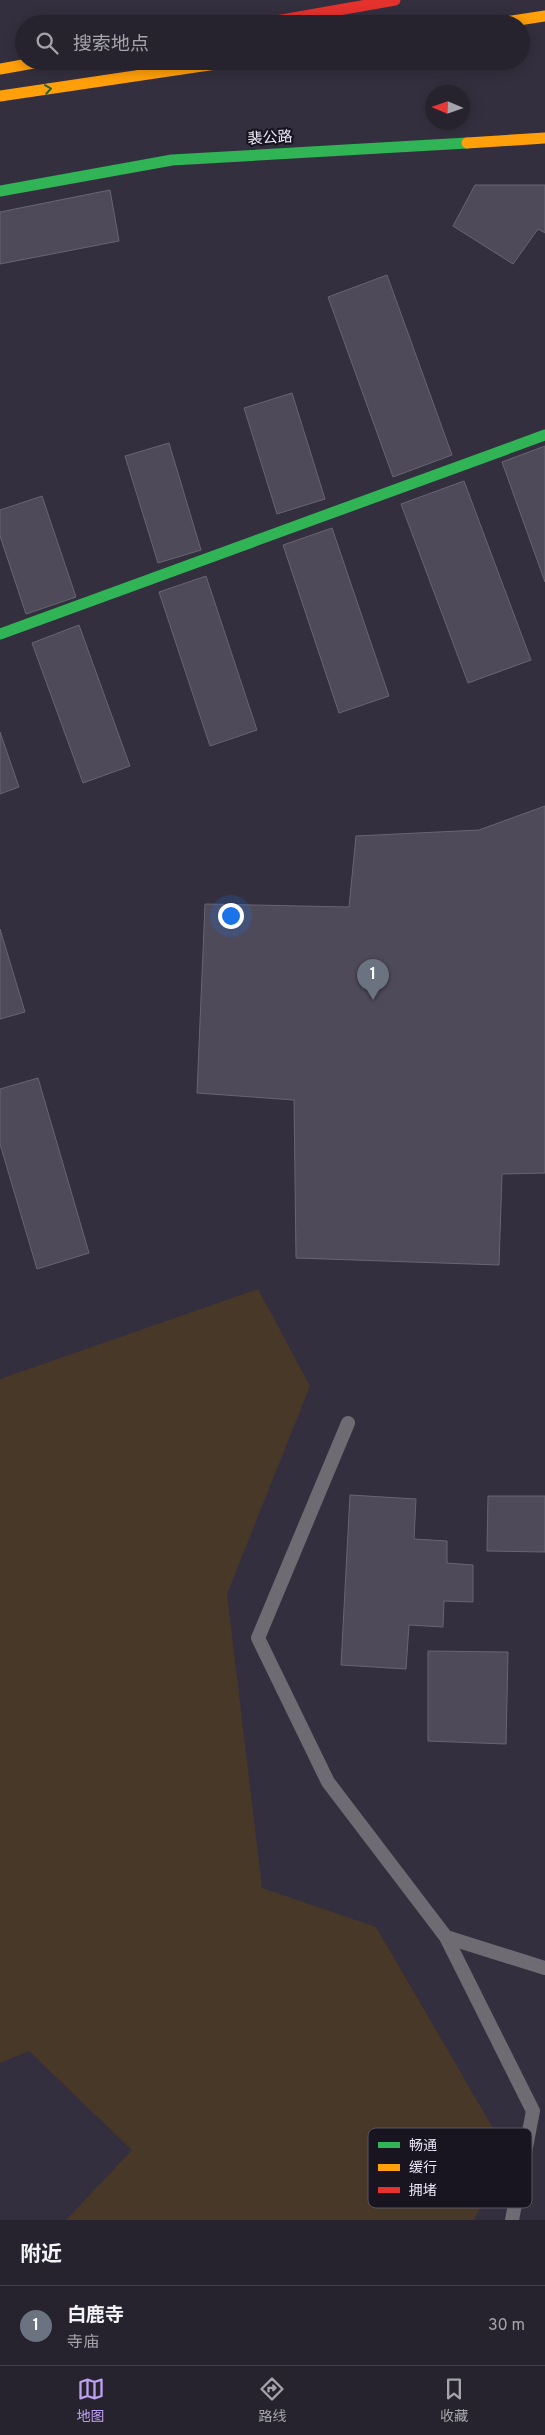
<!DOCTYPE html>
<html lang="zh">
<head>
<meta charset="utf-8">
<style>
	:root { --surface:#27232e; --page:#332f3a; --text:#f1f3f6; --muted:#a4a4aa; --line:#43404a; --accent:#bca0f2 }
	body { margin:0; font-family:Overpass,"Noto Sans SC",sans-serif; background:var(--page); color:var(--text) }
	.compass { position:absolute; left:425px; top:85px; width:45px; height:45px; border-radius:50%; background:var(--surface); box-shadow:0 2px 12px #0003; rotate:272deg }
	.you { position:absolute; left:230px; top:915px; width:18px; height:18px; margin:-12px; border:4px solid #fff; border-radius:50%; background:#1a73e8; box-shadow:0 0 0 8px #1a73e833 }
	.badge { display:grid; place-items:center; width:32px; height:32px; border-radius:50%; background:var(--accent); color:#fff; font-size:16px; font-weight:700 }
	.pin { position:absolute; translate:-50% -41px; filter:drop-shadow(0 1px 2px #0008) }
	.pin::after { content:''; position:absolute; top:26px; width:18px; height:15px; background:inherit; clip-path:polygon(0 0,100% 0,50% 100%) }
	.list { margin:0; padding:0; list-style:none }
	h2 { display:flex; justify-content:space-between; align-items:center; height:65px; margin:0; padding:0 20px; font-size:21px }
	h2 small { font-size:16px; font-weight:400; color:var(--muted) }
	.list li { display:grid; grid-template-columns:32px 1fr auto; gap:15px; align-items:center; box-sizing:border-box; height:80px; padding:0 20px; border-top:1px solid var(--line) }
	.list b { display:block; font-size:19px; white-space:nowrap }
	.list p { margin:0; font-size:16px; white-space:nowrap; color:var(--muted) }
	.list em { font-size:16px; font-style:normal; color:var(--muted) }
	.icon { flex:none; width:28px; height:28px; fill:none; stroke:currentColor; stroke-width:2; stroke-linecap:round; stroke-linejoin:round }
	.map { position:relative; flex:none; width:545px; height:2220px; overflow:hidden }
	.search { position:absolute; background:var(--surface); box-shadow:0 2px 12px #0003; left:15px; right:15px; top:15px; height:55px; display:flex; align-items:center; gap:12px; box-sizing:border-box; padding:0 18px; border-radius:28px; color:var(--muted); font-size:19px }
	.sheet { height:145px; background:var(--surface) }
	nav { display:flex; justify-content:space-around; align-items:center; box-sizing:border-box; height:70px; border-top:1px solid var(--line); background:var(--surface); font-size:14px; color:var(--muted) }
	nav a { display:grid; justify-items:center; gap:2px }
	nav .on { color:var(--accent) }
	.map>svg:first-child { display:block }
	.green { fill:#483827 }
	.building { fill:#4e4a5a; stroke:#686472 }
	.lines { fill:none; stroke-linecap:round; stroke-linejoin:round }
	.lane { stroke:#6e6c72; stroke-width:14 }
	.fast { stroke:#30b455; stroke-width:11 }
	.slow { stroke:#ff9f0a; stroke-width:11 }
	.jam { stroke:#e5322d; stroke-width:11 }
	.oneway { stroke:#24643b }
	.labels { text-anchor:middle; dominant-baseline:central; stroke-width:4.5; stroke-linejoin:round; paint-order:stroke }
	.street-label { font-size:15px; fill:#ece8f9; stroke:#181521 }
	.key { fill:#181521; stroke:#585462; stroke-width:1 }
	.key-label { font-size:14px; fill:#ece8f9 }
</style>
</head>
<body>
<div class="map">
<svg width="545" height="2220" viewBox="0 0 545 2220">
	<rect width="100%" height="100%" fill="#342f3e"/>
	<!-- green -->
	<path class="green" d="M258 1289 310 1386 227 1594 262 1888 376 1927 508 2154 474 2220H66L132 2150 29 2051 0 2063V1379Z"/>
	<!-- building -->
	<path class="building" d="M475 185H545V233L538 229 513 264 453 226Z
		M110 190 119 241 0 264V212Z
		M387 275 452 455 393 477 328 297Z
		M292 393 325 499 277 514 244 408Z
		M169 443 201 550 158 563 125 456Z
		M545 446V582L502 462Z
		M464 481 531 660 468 683 401 504Z
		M42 496 76 597 26 614 0 536V510Z
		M332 528 389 696 339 713 283 545Z
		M206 576 257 730 210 746 159 592Z
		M79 625 130 766 83 783 32 643Z
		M0 732 19 787 0 794Z
		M545 806V1173L502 1174 499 1265 296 1258 294 1100 197 1093 205 904 349 907 356 836 479 830Z
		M0 929 25 1012 0 1019Z
		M38 1078 89 1253 37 1269 0 1144V1089Z
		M350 1495 416 1499 414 1539 447 1541V1563L473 1565V1602L444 1601 443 1627 409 1625 406 1669 341 1665Z
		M488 1496H545V1552L487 1551Z
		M428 1651 508 1652 506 1744 428 1741Z"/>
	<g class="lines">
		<!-- lane -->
		<path class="lane" d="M348 1423 258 1638 328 1782 446 1937 545 1968
			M446 1937 533 2111 512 2220"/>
		<!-- fast -->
		<path class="fast" d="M0 191 172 160 467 143
			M0 634 545 435"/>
		<!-- slow -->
		<path class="slow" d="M492 24 545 16
			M0 69 45 61
			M0 96 236 61
			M467 143 545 138"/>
		<!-- jam -->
		<path class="jam" d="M259 24 395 0"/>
	</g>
	<!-- one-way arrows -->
	<defs><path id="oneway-chevron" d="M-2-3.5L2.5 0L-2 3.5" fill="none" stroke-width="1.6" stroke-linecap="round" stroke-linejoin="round" transform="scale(1.25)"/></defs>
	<use class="oneway" href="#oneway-chevron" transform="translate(48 89) rotate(-8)"/>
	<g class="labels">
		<!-- street labels -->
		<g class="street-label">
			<text transform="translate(270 139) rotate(-3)">裴公路</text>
		</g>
	</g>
	<!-- legend -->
	<rect x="368" y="2128" width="164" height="80" rx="8" class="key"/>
	<rect x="378" y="2142" width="22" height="6" fill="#30b455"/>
	<rect x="378" y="2164" width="22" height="7" fill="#ff9f0a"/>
	<rect x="378" y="2187" width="22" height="6" fill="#e5322d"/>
	<g class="key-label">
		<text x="409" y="2150">畅通</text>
		<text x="409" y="2172">缓行</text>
		<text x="409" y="2195">拥堵</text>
	</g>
</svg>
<svg class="compass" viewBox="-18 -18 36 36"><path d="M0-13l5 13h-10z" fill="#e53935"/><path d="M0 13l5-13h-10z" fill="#a4a4aa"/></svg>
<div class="you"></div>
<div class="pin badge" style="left:373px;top:1000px;background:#6b7280">1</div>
<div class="search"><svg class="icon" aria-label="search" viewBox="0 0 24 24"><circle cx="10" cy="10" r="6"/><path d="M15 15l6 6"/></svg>搜索地点</div>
</div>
<section class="sheet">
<h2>附近<small></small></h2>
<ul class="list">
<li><span class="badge" style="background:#6b7280">1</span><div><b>白鹿寺</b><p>寺庙</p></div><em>30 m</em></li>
</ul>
</section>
<nav>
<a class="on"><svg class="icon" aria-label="map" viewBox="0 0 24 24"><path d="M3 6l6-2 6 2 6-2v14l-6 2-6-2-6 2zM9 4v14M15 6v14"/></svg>地图</a>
<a><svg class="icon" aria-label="directions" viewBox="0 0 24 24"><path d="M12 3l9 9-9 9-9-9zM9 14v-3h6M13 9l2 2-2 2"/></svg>路线</a>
<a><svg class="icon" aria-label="saved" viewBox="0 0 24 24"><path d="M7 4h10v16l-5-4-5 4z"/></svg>收藏</a>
</nav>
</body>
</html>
